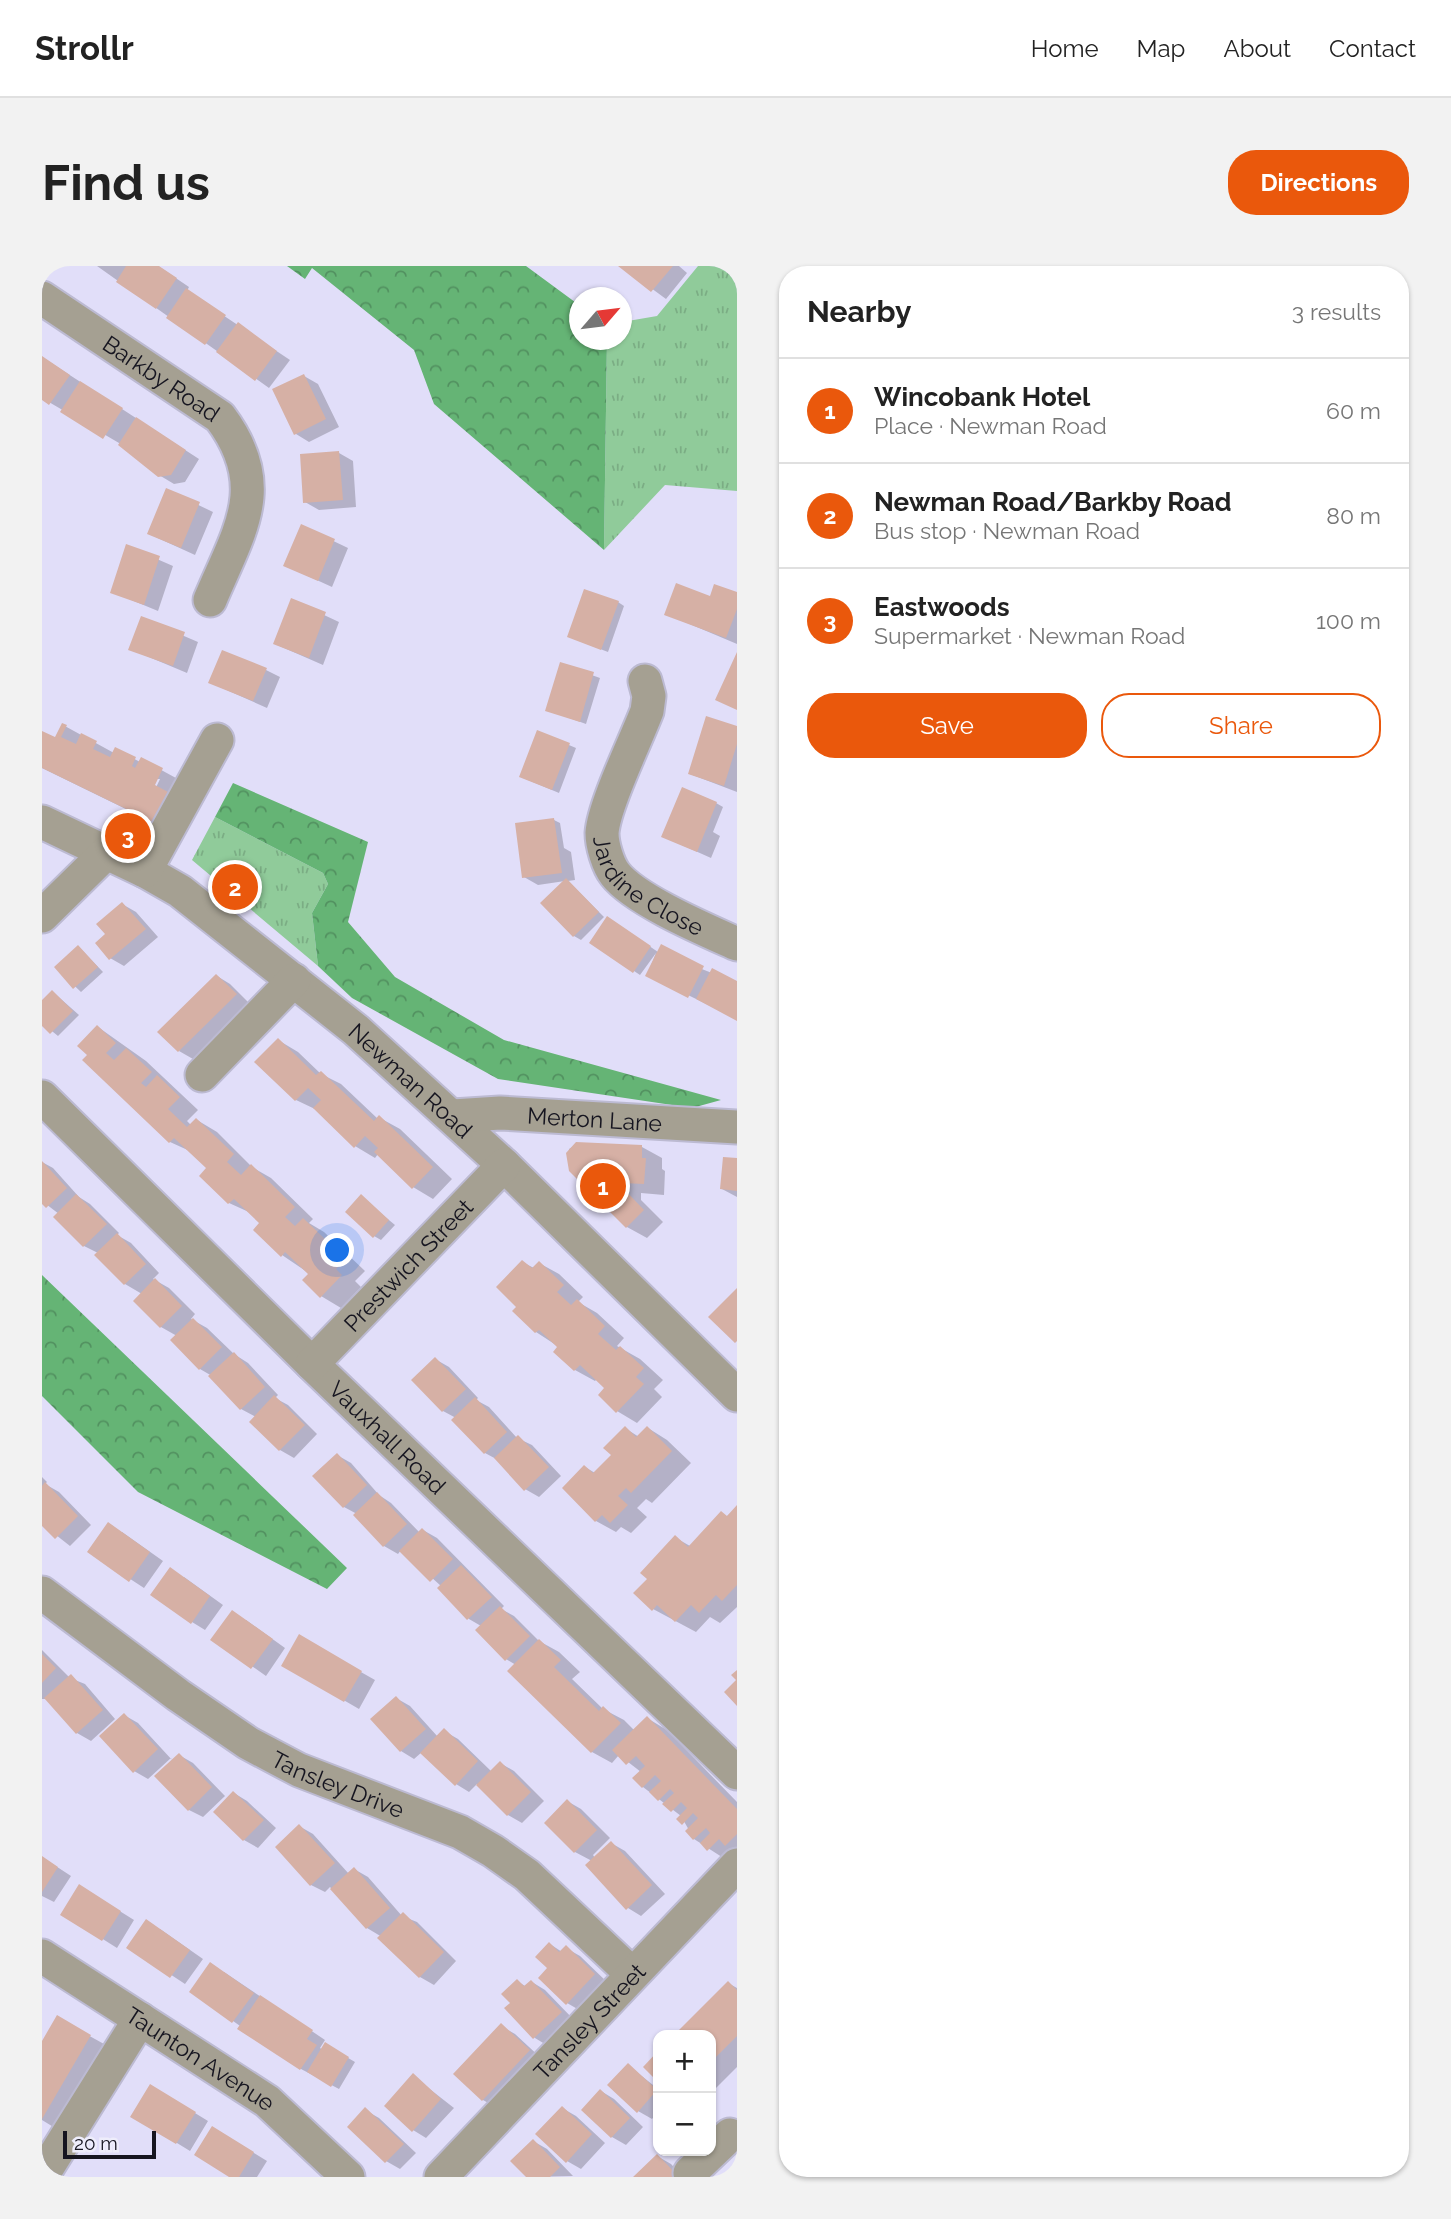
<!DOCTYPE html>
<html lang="en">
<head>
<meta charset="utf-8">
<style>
	:root { --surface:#fff; --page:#f2f2f2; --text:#222; --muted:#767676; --line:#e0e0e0; --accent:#ea580c }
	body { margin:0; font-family:Raleway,sans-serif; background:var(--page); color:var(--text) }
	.controls { position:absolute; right:21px; bottom:21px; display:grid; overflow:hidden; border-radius:14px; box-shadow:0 2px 5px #0004 }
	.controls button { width:63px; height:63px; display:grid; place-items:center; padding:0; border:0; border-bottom:2px solid var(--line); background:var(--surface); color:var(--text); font:35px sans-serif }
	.compass { position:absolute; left:527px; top:21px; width:63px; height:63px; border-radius:50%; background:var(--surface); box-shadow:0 2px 5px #0004; rotate:62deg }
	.scale { position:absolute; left:21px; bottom:18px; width:93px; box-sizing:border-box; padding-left:7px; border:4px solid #161520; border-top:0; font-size:19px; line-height:24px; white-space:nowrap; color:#161520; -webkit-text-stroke:5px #eeedfb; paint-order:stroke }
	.you { position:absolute; left:296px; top:985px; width:24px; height:24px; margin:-18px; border:5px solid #fff; border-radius:50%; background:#1a73e8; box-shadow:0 0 0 10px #1a73e833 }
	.badge { display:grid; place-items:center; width:46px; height:46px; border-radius:50%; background:var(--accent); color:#fff; font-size:23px; font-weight:700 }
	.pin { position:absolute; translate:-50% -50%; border:4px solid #fff; box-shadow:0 2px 7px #0006 }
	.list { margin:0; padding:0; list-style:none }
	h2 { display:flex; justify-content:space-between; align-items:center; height:91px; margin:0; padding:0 28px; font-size:30px }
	h2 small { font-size:23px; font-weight:400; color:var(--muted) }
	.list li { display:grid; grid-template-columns:46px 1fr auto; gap:21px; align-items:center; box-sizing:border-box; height:105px; padding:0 28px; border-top:2px solid var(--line) }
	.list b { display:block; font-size:26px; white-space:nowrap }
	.list p { margin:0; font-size:23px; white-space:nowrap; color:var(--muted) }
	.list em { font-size:23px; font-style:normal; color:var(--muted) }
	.actions { display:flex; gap:14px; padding:21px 28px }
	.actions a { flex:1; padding:16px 0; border:2px solid var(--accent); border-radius:28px; text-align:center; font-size:24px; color:var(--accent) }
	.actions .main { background:var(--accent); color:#fff }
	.map { position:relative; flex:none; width:695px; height:1911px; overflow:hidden; border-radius:28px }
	header { display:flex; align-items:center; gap:42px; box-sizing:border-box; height:98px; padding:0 35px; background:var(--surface); border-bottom:2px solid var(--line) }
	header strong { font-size:33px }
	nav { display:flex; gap:38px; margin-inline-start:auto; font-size:24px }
	.intro { display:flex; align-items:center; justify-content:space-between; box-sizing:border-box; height:168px; padding:0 42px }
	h1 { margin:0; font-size:49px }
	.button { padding:18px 32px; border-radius:28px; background:var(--accent); color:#fff; font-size:24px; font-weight:700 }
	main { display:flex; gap:42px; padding:0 42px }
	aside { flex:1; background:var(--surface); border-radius:28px; box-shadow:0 2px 5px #0004 }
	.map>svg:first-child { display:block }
	.grass { fill:url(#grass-tufts) }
	.forest { fill:url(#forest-crowns) }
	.shadow { fill:#0003; fill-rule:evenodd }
	.building { fill:#d6b0a5 }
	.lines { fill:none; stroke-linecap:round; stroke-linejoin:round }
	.minor-casing { stroke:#bcbad2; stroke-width:37 }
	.minor { stroke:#a5a092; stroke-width:33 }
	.labels { text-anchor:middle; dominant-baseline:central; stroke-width:5; stroke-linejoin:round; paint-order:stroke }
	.street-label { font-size:23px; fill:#161520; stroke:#eeedfb }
</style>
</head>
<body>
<header>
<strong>Strollr</strong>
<nav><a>Home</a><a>Map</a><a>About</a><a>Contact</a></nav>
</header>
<div class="intro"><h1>Find us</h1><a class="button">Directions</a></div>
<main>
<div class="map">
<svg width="695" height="1911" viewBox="0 0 695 1911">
	<defs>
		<pattern id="grass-tufts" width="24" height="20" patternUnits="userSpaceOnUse" patternTransform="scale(1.75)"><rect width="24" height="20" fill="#90cb9a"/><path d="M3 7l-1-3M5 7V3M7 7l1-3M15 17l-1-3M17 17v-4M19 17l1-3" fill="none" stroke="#7bad84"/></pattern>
		<pattern id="forest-crowns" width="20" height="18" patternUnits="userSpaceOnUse" patternTransform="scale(1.75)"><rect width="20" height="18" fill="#65b475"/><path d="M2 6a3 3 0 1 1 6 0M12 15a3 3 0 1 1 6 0" fill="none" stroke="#529160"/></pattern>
	</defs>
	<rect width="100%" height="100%" fill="#e1def9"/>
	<!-- grass -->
	<path class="grass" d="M656 0H695V225L623 219 562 284 565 74H580V56L615 50Z
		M173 551 281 607 286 618 270 647 276 700 150 594Z"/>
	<!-- forest -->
	<path class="forest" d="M245 0H484L537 39 538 74H565L562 284 392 138 372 84 270 2 263 13Z
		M191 517 326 576 306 656 353 711 462 774 679 834 650 842 456 813 310 732 276 700 270 647 286 618 281 607 173 551Z
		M0 1009 305 1302 285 1323 96 1226 0 1130Z"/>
	<!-- shadow -->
	<path class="shadow" d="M55 0H116L147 21 145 25 248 94 227 122Z
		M579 0H637L645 7 624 33Z
		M0 91 157 193 143 216 132 218 117 209 77 177 0 132Z
		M262 110 276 118 297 161 267 176 254 168Z
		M297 187 311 195 314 241 277 244 263 236Z
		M125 224 171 246 153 289 107 268Z
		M260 260 306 282 290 321 244 300Z
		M85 280 131 300 116 345 70 326Z
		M695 328V378L624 348Z
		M250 334 297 356 281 399 233 378Z
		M576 336 582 340 566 386 527 371Z
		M100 352 156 376 145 407 88 383Z
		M519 398 558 412 544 458 505 444Z
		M224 404 238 411 225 442 169 417Z
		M21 459 72 487 74 483 98 496 99 493 145 518 137 569 0 502V467L14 474ZM114 513H118L111 528Z
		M695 462V526L648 508Z
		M496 466 534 482 517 527 479 511Z
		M674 537 681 541 671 566 678 570 669 592 622 571Z
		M512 554 518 557 522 582 529 586 533 614 526 615 562 651 539 674 532 670 523 615 496 619 482 611Z
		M80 638 94 646 116 671 82 700 68 692 65 668Z
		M572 656 616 686 670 707 695 753 605 709 614 687 598 709 592 705Z
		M37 681 61 706 39 726 14 702Z
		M175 710 188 718 207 737 151 793 137 785Z
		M11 726 37 749 16 770 0 757V737Z
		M56 761 104 795 156 844 145 855 150 860 155 854 175 866 210 901 229 912 271 953 267 957 282 966 323 1005 313 1015 319 1021 299 1042 279 1030 268 1008 240 989 220 957 209 947 187 937 159 910 167 902 150 886 128 876 42 794 47 789Z
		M236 774 256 786 279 808 299 818 336 853 338 852 358 863 410 913 391 933 371 921 336 888 333 892 313 880 275 844 254 834Z
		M535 878 600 881 620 892V903L623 905 622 929 599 927V934L621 956 605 972 585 961 526 897 527 883Z
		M695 894V931L680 923Z
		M0 896 11 902 37 931 48 938 77 967 75 969 89 977 117 1007 111 1013 127 1022 153 1048 149 1053 165 1062 192 1088 206 1097 236 1129 233 1132 246 1139 275 1168 252 1192 238 1184 214 1151 199 1143 170 1110 158 1103 135 1070 119 1061 93 1035 100 1028 83 1018 56 987 42 980 13 951 17 948 0 935Z
		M319 931 353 959 339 974 332 970Z
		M480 996 492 1002 497 997 517 1008 541 1031 536 1036 555 1047 582 1072 575 1080 598 1093 621 1114 612 1123 620 1131 595 1157 575 1145 564 1122 555 1113 553 1115 533 1104 517 1081 494 1066 477 1041Z
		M393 1093 407 1101 436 1132 434 1134 447 1141 475 1172 490 1179 519 1210 497 1231 483 1223 456 1194 443 1187 412 1154 414 1152 401 1145 372 1114Z
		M583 1162 597 1171 606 1162 625 1174 649 1197 610 1237 604 1233 595 1242 605 1251 589 1267 579 1261 574 1266 554 1255 543 1201 553 1207 571 1189Z
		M295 1189 309 1197 337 1229 349 1237 378 1267 381 1264 395 1272 462 1340 459 1343 472 1350 497 1375 517 1386 538 1406 530 1413 561 1443 582 1454 592 1464 605 1452 625 1464 695 1536V1586L686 1595 652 1573 639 1550 601 1521 599 1506 577 1489 570 1497 550 1486 474 1399 464 1393 439 1360 427 1353 397 1322 399 1320 359 1284 356 1288 342 1280 315 1248 302 1241 273 1210Z
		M0 1211 5 1216 3 1218 17 1226 49 1259 28 1280 0 1258Z
		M695 1242V1341L678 1357 668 1351 654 1366 611 1343 607 1313 634 1272 648 1280Z
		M80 1266 121 1295 102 1322 47 1286Z
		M142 1311 181 1339 163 1364 150 1356Z
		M204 1354 243 1382 224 1410 171 1373Z
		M257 1371 333 1414 317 1443 241 1399Z
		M0 1384 28 1412 43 1418 73 1453 49 1475 35 1467 5 1433H0Z
		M354 1432 368 1440 396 1471 402 1465 416 1473 450 1506 458 1497 472 1505 502 1535 480 1557 466 1549 435 1518 427 1526 414 1518 380 1486 372 1493 359 1485Z
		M82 1449 96 1457 131 1495 137 1489 151 1497 183 1530 161 1551 147 1544 129 1492 106 1513 92 1505Z
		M192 1527 205 1535 234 1562 216 1582 202 1574Z
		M525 1535 539 1543 568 1572 551 1589 553 1592 569 1577 583 1585 623 1628 599 1650 586 1642 550 1595 533 1586 504 1557Z
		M257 1560 271 1568 307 1608 312 1603 326 1611 360 1650 375 1656 414 1695 392 1719 378 1711 340 1671 325 1662 288 1621 283 1626 269 1619Z
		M0 1591 29 1610 12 1636 0 1630Z
		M52 1629 92 1654 75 1682 21 1648Z
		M118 1663 161 1693 143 1718 87 1681Z
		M508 1678 520 1686 524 1682 538 1690 566 1717 539 1745 525 1737 508 1702Z
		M182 1706 283 1774 278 1782 281 1784 284 1779 313 1796 297 1823 259 1803 150 1726Z
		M475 1715 483 1720 490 1716 503 1724 533 1755 506 1780 493 1772 465 1743 471 1737Z
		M686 1717 695 1722V1801L669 1827V1769H634Z
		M15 1752 62 1778 13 1862 0 1854V1778Z
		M459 1760 473 1768 500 1793 455 1842 441 1834 414 1808Z
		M586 1799 616 1823V1846L610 1853 596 1845Z
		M371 1810 412 1842 384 1872 371 1864Z
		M109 1820 166 1855 148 1885 91 1850Z
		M559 1825 572 1833 601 1861 584 1879 570 1871 541 1844Z
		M520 1842 534 1850 563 1877 539 1903 525 1895Z
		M323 1844 337 1852 374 1887 358 1903 344 1895Z
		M184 1870 225 1895 215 1911H191Z
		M491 1875 505 1883 531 1910 487 1911Z
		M615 1890 629 1898 641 1911H593Z"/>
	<!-- building -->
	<path class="building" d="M84 0H117L135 12 114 43 74 16Z
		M576 0H631L609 26Z
		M144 22 184 49 163 79 124 52Z
		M196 56 235 85 213 115 174 86Z
		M0 90 28 109 7 139 0 134Z
		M262 108 284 153 252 169 230 123Z
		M38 115 81 142 61 173 18 146Z
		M94 151 144 184 129 209 116 211 76 179Z
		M297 185 301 234 261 237 258 188Z
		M124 222 158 236 139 282 105 268Z
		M259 258 293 273 276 315 241 300Z
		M84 278 118 290 102 339 68 327Z
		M634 317 668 330 672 318 695 326V343L684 372 622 349Z
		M542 323 577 335 559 384 525 371Z
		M249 332 284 346 267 392 231 378Z
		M99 350 143 366 131 400 86 384Z
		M180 384 225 402 211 435 166 417Z
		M695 386V444L673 434Z
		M518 396 552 406 538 456 503 445Z
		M664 450 695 460V478L682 520 646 508Z
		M20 457 25 459 19 471 34 478 39 467 55 475 51 483 68 491 73 481 94 491 90 500 93 502 99 491 121 502 113 519 126 526 111 556 0 502V465L13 471Z
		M495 464 528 477 510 524 477 511Z
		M640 521 675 536 655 586 619 571Z
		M512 552 520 607 480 612 473 557Z
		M524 612 557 646 531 671 498 637Z
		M80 636 104 663 67 694 53 677 63 668 54 658Z
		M565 650 609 680 591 707 547 677Z
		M619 678 662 700 646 732 603 710Z
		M36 679 56 701 31 723 12 701Z
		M670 702 695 715V755L654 733Z
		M174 708 195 728 136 786 115 766Z
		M10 724 31 745 8 768 0 760V734Z
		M55 759 74 777 64 787 72 794 84 782 110 806 99 817 104 821 115 809 138 831 126 843 145 861 154 852 192 888 185 896 199 909 209 898 253 941 243 951 253 960 261 952 304 993 294 1003 300 1009 278 1032 260 1014 266 1008 243 986 239 991 211 964 217 957 192 933 186 938 157 910 164 902 132 872 127 877 40 794 45 789 35 780Z
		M236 772 274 809 279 805 332 855 337 849 391 901 370 923 332 886 336 882 323 870 312 882 271 842 279 834 266 822 253 835 212 796Z
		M534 876 600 879V892H604L602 918 580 917V921L602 944 584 962 527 905 524 887Z
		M681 891 695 892V925L678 923Z
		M0 895 25 922 4 942 0 938Z
		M34 928 65 958 41 981 11 951Z
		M319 928 347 954 331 972 303 946Z
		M75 967 104 998 82 1019 52 989Z
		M480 994 490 1002 497 995 522 1019 515 1026 529 1039 535 1033 563 1060 556 1068 574 1084 578 1080 602 1102 594 1111 602 1118 574 1147 556 1129 562 1122 538 1099 532 1105 511 1086 515 1081 497 1064 493 1067 470 1045 474 1041 454 1021Z
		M113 1012 140 1040 118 1062 91 1035Z
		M695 1022V1075L693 1077 666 1051Z
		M151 1052 180 1081 157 1104 128 1074Z
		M192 1086 223 1121 198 1144 166 1110Z
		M393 1091 424 1123 400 1146 369 1114Z
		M232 1129 263 1159 237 1185 207 1156Z
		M433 1131 465 1166 442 1188 409 1154Z
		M583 1160 594 1171 605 1160 630 1185 589 1227 584 1222 576 1230 586 1239 568 1257 560 1249 553 1256 520 1222 542 1199 551 1207 569 1189 561 1182Z
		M476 1169 507 1201 482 1225 452 1192Z
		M295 1187 325 1219 301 1242 270 1210Z
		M3 1216 36 1250 13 1273 0 1260V1220Z
		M335 1226 365 1258 341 1281 311 1249Z
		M695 1239V1319L680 1335 674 1329 657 1347 649 1339 633 1356 615 1339 610 1345 591 1327 605 1313 598 1307 633 1269 646 1281 679 1245 685 1250Z
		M66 1256 108 1286 87 1316 45 1286Z
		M380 1262 411 1293 388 1316 357 1285Z
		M419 1299 450 1331 425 1354 395 1322Z
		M128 1301 168 1330 149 1358 108 1329Z
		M458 1340 488 1370 463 1395 433 1364Z
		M190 1344 231 1373 209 1403 168 1374Z
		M257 1368 320 1405 302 1436 239 1400Z
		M497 1373 519 1394 512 1401 557 1445 561 1440 579 1457 549 1487 465 1405Z
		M0 1388 14 1402 0 1417Z
		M695 1404V1440L682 1426 694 1414 689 1409Z
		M29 1408 61 1444 34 1468 2 1432Z
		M354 1430 384 1463 358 1486 328 1453Z
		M82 1447 116 1483 91 1507 57 1470Z
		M605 1450 695 1543V1568L683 1580 677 1573 665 1585 658 1577 668 1567 664 1562 651 1574 643 1565 656 1552 651 1547 640 1559 634 1553 645 1542 639 1536 629 1546 620 1538 632 1527 628 1523 616 1535 607 1526 619 1515 613 1509 600 1522 590 1512 603 1500 594 1490 584 1499 570 1484Z
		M402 1462 436 1495 413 1520 378 1487Z
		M137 1487 170 1521 146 1545 112 1510Z
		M458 1495 489 1526 465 1550 434 1519Z
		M191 1525 222 1554 201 1575 171 1546Z
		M525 1533 555 1564 532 1587 502 1557Z
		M257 1558 293 1597 268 1620 233 1581Z
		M569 1575 610 1619 584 1644 543 1599Z
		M0 1590 16 1601 0 1626Z
		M312 1601 348 1642 324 1663 288 1623Z
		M37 1618 79 1645 60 1675 18 1649Z
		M361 1646 402 1686 377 1712 335 1672Z
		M104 1653 148 1684 128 1712 84 1682Z
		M507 1676 517 1686 524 1679 553 1708 524 1739 496 1712 505 1702 493 1691Z
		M168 1696 212 1727 190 1757 147 1726Z
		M475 1713 482 1720 489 1714 520 1746 491 1773 462 1742 468 1737 459 1728Z
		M686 1715 695 1724V1770L669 1796V1769H632Z
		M218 1729 271 1764 265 1773 275 1779 258 1804 195 1763Z
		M15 1749 49 1769 0 1853V1775Z
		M459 1757 488 1784 440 1835 411 1808Z
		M283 1776 307 1791 289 1821 265 1806Z
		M616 1785V1816L601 1801Z
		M586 1797 615 1824 595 1847 565 1819Z
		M371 1807 399 1833 370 1866 342 1840Z
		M108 1818 154 1846 134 1878 88 1851Z
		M558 1823 588 1852 569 1872 539 1844Z
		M520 1840 550 1868 524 1897 493 1868Z
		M323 1841 362 1878 343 1897 305 1861Z
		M170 1860 212 1886 197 1911H187L152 1889Z
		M491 1873 518 1901 508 1911H484L468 1895Z
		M615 1888 637 1911H591Z"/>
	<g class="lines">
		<!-- minor casing -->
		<g class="minor-casing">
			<g id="minor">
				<path id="s1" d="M0 32 178 151C230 220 197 265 168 334"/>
				<path id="s2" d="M603 415 607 430 605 445C594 474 562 539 560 567 560 579 566 599 573 608 593 634 664 664 695 678"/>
				<path id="s3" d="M0 556 103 605 138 625 314 764 462 899 695 1129"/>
				<path d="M103 605 175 474"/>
				<path d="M0 650 64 587"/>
				<path d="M160 809 252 714"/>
				<path id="s4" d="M0 831 270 1098 695 1507"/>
				<path id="s5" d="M411 850 458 847 695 861"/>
				<path id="s6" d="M270 1098 462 899"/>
				<path id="s7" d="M0 1327 136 1429 206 1477 257 1504 418 1566 451 1585 485 1609 589 1707"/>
				<path id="s8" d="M0 1690 225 1835 306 1911"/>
				<path d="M648 1907 688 1869"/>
				<path d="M0 1910 98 1753"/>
				<path id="s9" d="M399 1911 695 1599"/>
			</g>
		</g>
		<!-- minor -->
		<use href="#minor" class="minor"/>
	</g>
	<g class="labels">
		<!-- street labels -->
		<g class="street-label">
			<text stroke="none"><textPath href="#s1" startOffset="144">Barkby Road</textPath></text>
			<text stroke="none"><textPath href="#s2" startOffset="236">Jardine Close</textPath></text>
			<text stroke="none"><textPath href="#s3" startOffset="453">Newman Road</textPath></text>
			<text stroke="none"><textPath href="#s5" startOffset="142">Merton Lane</textPath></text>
			<text stroke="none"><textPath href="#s6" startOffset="138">Prestwich Street</textPath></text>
			<text stroke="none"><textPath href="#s4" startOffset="485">Vauxhall Road</textPath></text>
			<text stroke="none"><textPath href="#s7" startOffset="354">Tansley Drive</textPath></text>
			<text stroke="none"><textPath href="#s9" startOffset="215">Tansley Street</textPath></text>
			<text stroke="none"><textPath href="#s8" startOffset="189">Taunton Avenue</textPath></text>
		</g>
	</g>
</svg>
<div class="controls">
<button>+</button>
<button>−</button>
</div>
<svg class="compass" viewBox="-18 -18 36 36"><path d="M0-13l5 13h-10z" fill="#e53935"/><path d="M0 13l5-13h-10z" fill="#767676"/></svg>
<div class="scale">20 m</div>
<div class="you"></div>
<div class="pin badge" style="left:561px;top:920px">1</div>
<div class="pin badge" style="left:193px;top:621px">2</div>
<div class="pin badge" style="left:86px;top:570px">3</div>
</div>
<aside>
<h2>Nearby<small>3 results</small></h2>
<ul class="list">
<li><span class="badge">1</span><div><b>Wincobank Hotel</b><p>Place · Newman Road</p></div><em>60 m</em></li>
<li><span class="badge">2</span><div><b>Newman Road/Barkby Road</b><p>Bus stop · Newman Road</p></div><em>80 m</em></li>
<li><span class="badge">3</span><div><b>Eastwoods</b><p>Supermarket · Newman Road</p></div><em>100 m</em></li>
</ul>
<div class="actions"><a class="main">Save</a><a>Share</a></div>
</aside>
</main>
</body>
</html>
